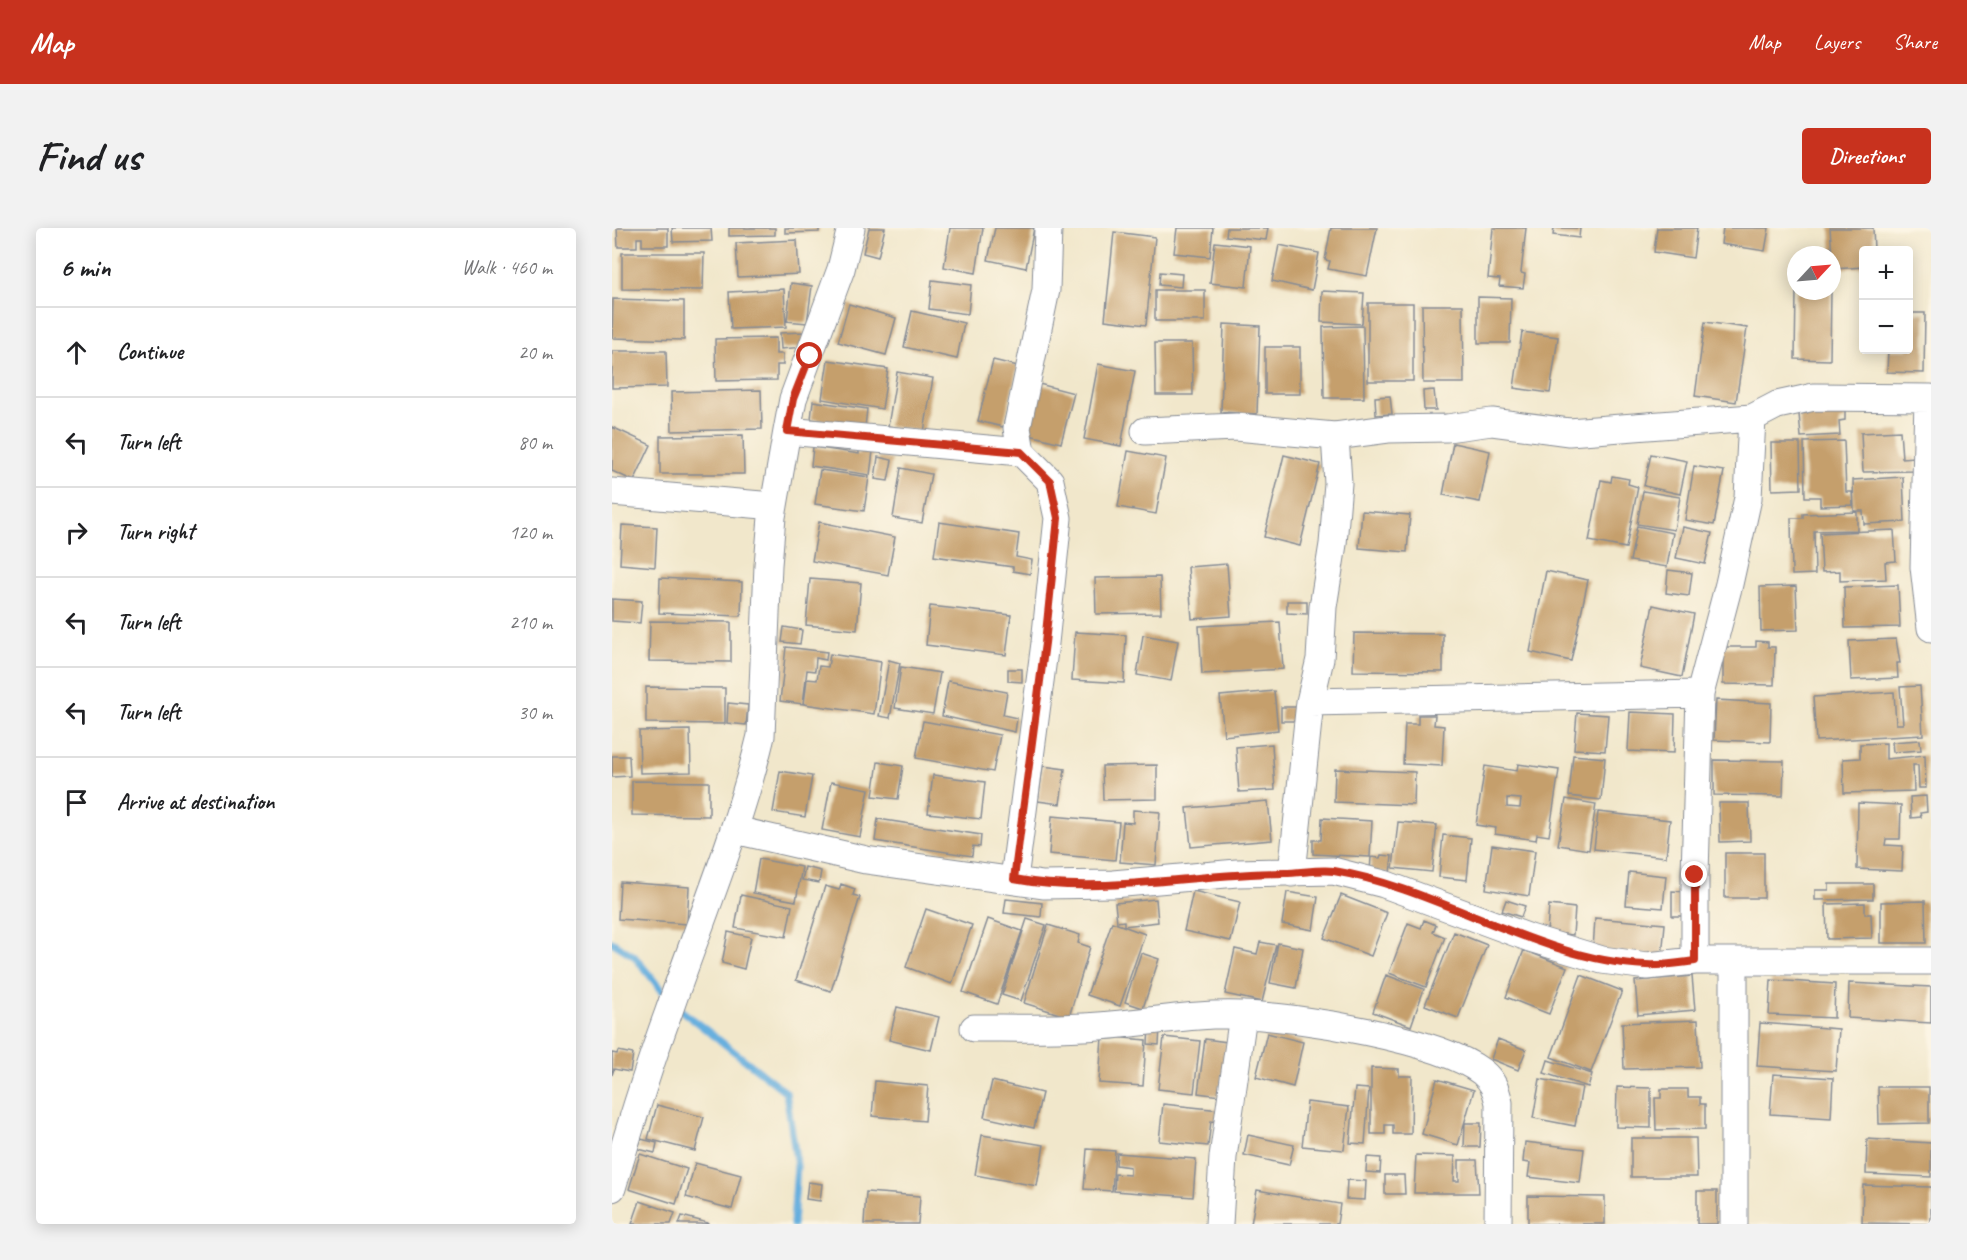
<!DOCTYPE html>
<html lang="en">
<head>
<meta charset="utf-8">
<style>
	:root { --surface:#fff; --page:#f2f2f2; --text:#202124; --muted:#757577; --line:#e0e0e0; --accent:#c8321e }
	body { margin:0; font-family:Caveat,sans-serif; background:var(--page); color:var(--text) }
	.controls { position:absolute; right:18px; top:18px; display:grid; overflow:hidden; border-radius:6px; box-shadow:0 3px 15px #0003 }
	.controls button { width:54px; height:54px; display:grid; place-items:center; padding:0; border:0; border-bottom:2px solid var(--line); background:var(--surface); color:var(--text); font:30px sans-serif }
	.compass { position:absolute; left:1175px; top:18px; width:54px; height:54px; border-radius:50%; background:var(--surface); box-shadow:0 3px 15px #0003; rotate:64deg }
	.stop { position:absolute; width:18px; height:18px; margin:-14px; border:4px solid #c8321e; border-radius:50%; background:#fff }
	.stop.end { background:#c8321e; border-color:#fff; box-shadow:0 2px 6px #0008 }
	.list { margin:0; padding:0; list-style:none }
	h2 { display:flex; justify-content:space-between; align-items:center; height:78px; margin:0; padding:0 24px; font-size:26px }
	h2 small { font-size:20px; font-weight:400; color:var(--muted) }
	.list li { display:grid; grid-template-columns:39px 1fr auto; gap:18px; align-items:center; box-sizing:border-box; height:90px; padding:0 24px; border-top:2px solid var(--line) }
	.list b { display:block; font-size:22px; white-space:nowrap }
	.list em { font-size:20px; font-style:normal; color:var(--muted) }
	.icon { flex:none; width:33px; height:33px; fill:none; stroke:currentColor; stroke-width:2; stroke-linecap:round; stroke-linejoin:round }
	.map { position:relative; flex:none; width:1319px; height:996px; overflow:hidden; border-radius:6px }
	header { display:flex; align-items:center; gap:36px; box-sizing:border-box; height:84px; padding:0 30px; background:var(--accent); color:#fff }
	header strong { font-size:28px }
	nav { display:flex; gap:33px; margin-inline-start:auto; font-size:21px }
	.intro { display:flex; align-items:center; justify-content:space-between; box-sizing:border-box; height:144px; padding:0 36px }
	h1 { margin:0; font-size:42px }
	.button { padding:15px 27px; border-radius:6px; background:var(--accent); color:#fff; font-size:21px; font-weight:700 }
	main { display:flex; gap:36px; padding:0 36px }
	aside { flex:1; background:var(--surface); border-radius:6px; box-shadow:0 3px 15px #0003 }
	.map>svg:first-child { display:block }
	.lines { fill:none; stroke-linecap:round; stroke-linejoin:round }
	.stream { stroke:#66afde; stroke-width:7 }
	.building { fill:#c59f6c; fill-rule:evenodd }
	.minor-casing { stroke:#868b94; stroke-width:29 }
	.minor { stroke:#fff; stroke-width:27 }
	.route { stroke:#c8321e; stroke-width:8 }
</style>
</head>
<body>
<header>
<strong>Map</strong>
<nav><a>Map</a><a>Layers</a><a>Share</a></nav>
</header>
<div class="intro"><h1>Find us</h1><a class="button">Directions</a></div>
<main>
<aside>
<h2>6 min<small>Walk · 460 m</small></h2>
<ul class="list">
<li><svg class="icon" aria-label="ahead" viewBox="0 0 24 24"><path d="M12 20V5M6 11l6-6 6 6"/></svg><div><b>Continue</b></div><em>20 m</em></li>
<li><svg class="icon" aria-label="left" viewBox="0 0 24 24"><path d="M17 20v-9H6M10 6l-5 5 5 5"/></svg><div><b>Turn left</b></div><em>80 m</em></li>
<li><svg class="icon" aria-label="right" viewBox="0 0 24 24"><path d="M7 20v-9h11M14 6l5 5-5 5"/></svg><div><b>Turn right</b></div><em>120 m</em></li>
<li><svg class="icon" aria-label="left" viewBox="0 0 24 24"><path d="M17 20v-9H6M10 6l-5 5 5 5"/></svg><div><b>Turn left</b></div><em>210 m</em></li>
<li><svg class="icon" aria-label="left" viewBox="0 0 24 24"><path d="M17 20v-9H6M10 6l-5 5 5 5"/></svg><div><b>Turn left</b></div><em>30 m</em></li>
<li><svg class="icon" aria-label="arrive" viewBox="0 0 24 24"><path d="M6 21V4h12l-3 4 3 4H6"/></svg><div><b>Arrive at destination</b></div></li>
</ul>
</aside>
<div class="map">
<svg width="1319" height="996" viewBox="0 0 1319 996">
	<rect width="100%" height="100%" fill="#fcf5e5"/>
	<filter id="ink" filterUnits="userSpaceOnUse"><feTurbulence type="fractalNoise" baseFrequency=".0167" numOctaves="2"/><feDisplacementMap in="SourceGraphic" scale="12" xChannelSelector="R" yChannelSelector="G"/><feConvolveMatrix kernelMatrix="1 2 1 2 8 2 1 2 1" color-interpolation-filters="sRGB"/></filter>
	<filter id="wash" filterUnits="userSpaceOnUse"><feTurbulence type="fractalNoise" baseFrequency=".008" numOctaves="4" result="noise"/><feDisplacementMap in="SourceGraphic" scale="24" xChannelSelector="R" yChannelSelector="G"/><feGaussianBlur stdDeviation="1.35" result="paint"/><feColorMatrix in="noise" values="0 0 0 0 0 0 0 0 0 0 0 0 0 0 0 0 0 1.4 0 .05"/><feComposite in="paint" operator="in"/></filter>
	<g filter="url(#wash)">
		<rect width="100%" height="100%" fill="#f1e7cb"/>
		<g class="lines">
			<!-- stream -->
			<path class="stream" d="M0 714 22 728 56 770
				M66 780 174 864 185 938 181 996"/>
		</g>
		<g id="blocks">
			<!-- building -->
			<path class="building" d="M5 0H56V18H30V10H25V19H6Z
				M60 0H99L100 13 61 14Z
				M117 0H163V7L117 8Z
				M173 0H207V4L173 5Z
				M257 0H273L266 29 251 25Z
				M338 0H371L364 45 332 39Z
				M383 0H422L414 40 376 32Z
				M565 0H601L598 29 562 25Z
				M615 0H656L654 12 614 8Z
				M719 0H765L755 48 716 41 718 33 713 32Z
				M881 0H914L909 45 913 46 911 60 887 58 888 51 876 50Z
				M942 0H968L967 10 941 7Z
				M1045 0H1085L1081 30 1042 24Z
				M1111 0H1157L1153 23 1109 16Z
				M1218 0H1261L1262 22H1252V39L1221 41Z
				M502 4 543 9 534 97 493 92Z
				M185 12 187 46 126 49 124 15Z
				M603 14 638 18 634 59 598 55Z
				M667 17 707 25 700 62 660 53Z
				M10 25H92L91 62 10 61Z
				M548 44 570 46 569 59 547 57Z
				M320 52 359 57 356 86 317 81Z
				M179 55 200 58 195 95 175 93Z
				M172 61 174 99 119 101 117 64Z
				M543 62H593V93H543Z
				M710 63 752 65 750 96 709 94Z
				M1184 63H1219L1218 132 1183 131Z
				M866 69 899 70 898 115H866Z
				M1 71 72 73V112L0 110Z
				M756 75H801V153H756Z
				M237 76 284 90 274 127 226 114Z
				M810 77H851L852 155H811Z
				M300 83 352 95 345 131 292 119Z
				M1296 85H1313L1312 145 1275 144 1276 122H1296Z
				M1093 94 1135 100 1124 174 1083 168Z
				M612 96 648 98 645 186 609 184Z
				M751 98 752 170H712L711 99Z
				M192 104V119L169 121 168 105Z
				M910 104 946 109 938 165 902 160Z
				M164 110V126H171V137H165V152L104 153 103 111Z
				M543 115H580L581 167H544Z
				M653 119H688V166H653Z
				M0 123H54L55 159 0 160Z
				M216 132 276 141 270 181 210 171Z
				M381 132 406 138 391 199 366 193Z
				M486 136 523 143 509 218 472 211Z
				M285 144 321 150 312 204 276 198Z
				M427 156 462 165 449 215 414 206Z
				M149 162 150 201 60 203 59 164Z
				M822 162 824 182H812L811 163Z
				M778 168 780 186 764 187 763 169Z
				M201 173 255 181 253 199 199 191Z
				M1194 180 1233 182V192L1227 193 1228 207 1189 209 1187 186 1195 185Z
				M0 199 39 217 22 253 0 243Z
				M1288 203 1290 230 1303 229 1304 243 1251 244 1249 205Z
				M131 207 132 246H48V208Z
				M1232 213 1234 264H1240L1241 277 1208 278V269H1193L1192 214Z
				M841 215 878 223 868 274 831 267Z
				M1159 215H1188L1189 261 1160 262Z
				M201 219 247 226V220L261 223 258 247 199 238Z
				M516 223 554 230 544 286 506 279Z
				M1039 226 1075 233 1068 266 1032 258Z
				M672 227 708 236 688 318 652 309Z
				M266 229 280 232 276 253 263 251Z
				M1082 238 1112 243 1102 297 1073 292Z
				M289 240 319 246 310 295 281 290Z
				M208 242 257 249 252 283 203 276Z
				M1000 248 1017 251 1016 256 1026 259 1014 320 977 313 989 252 999 254Z
				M1291 249 1293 294 1252 296 1251 283H1242L1241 252Z
				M1031 263 1068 269 1062 302 1025 296Z
				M750 283 798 287 795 324 747 320Z
				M1245 284V302L1202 303 1203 346 1180 347 1179 290H1191V286Z
				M207 294 283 309 276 347 200 333Z
				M327 294 407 306 404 329 420 332 418 346 401 343V339L322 328Z
				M10 297 45 299 43 339 8 336Z
				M1025 298 1061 305 1055 339 1018 333Z
				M1071 299 1100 305 1093 336 1064 330Z
				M1282 302 1284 333 1273 334 1274 351 1228 353V343L1210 344 1208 305Z
				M615 336 619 388 580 391 576 339Z
				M1056 342 1080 345 1077 368 1054 365Z
				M934 343 976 352 959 433 918 424Z
				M548 349 549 385 484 386 483 350Z
				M48 350 130 354 129 388 47 385Z
				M198 351 249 355 245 402 194 397Z
				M1286 357 1288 399 1233 400 1232 359Z
				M1184 358 1186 402 1149 403 1148 359Z
				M0 371 30 373 28 395 0 393Z
				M675 373H695V386L675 385Z
				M1041 377 1082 386 1070 449 1028 440Z
				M318 378 399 387 394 427 314 417Z
				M38 393 119 394V434L37 433Z
				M668 394 671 441 590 446 587 398Z
				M172 399 190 402 188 416 170 414Z
				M463 404 514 407 512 455 460 452Z
				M742 405 831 406V444L741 443Z
				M531 407 566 413 559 453 525 447Z
				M1284 411 1288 435H1285L1286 450 1239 452 1237 413Z
				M1144 413 1156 414V419H1163L1162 457 1111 456V419H1144Z
				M174 419 215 424 214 432 204 430 203 443 195 442 191 476 168 473Z
				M218 426 269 434 262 486 192 476 195 451 205 452 207 438 216 439Z
				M277 432 288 435 278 490 267 488Z
				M289 439 328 445 321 486 283 480Z
				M396 441H410V454L396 453Z
				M336 453 395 464 391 487 405 490 403 504 330 488Z
				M1308 458 1311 507 1204 513 1201 469 1282 464 1284 496H1291L1288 459Z
				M34 459 113 460V496L34 495Z
				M662 463 666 502 612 508 608 468Z
				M1104 472 1159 475 1158 514 1102 512Z
				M116 475 136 477 134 497 115 495Z
				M669 479H684V493H669Z
				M1018 484 1063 486 1062 525 1016 523Z
				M965 485 996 487 993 523 962 521Z
				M806 487H823L822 497 832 498 830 538 791 536 793 496H806Z
				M311 493 388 507 381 544 304 530Z
				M78 502 79 544 28 545 27 503Z
				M1308 512 1309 522 1281 524 1280 514Z
				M1274 515V531L1313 527 1314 560H1307L1306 537H1301L1302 563 1232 565 1231 531 1248 530V516Z
				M660 516 663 562 627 564 624 519Z
				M961 527 993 530 989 572 957 568Z
				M0 528H17L18 548 0 549Z
				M1102 532 1172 533 1171 568 1102 567Z
				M266 534 291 538 286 571 261 568Z
				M906 536 947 542 937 608 925 606 924 612 883 606 884 600 864 597 873 538 905 543ZM895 570 909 571 908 580 895 579Z
				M545 537V571L491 572 490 538Z
				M431 538 453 541 448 576 426 573Z
				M723 541 803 544 802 577 722 574Z
				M168 543 200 548 193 589 161 584Z
				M321 547 373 554 369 591 316 585Z
				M20 553 97 554V588L20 587Z
				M219 554 257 561 248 609 210 602Z
				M1314 568 1315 584 1308 585 1309 589 1299 590 1298 569Z
				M954 571 984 576 977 622 946 617Z
				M656 573 660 612 579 619 575 580Z
				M1107 575H1137L1138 613 1108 614Z
				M1246 575 1289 577 1288 611H1274L1273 617 1291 618 1290 643 1245 641Z
				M521 582 548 584 544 637 508 634 511 594 521 595Z
				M986 584 1058 592 1054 629 982 621Z
				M440 588 507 594 503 632 437 626Z
				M710 590 760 593 758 629 701 626V612H709Z
				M266 591 369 607 368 619 361 618 360 628 263 613Z
				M786 594 825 597 820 644 781 640Z
				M831 607 859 610 855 652 827 649Z
				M880 617 923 623 917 668 874 661Z
				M1113 625H1152V670H1113Z
				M769 627 780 628 778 645 758 644 759 629 768 630Z
				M147 631 190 639 184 673 141 665Z
				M193 639 209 643 207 655 190 652Z
				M1017 644 1054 648 1051 680 1014 677Z
				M8 654 77 659 75 696 6 691Z
				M229 656 243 661 241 667 248 669 219 763 184 752 213 658 227 662Z
				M1217 656H1261V671L1203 672V662H1217Z
				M581 663 628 674 619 713 572 703Z
				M1060 663 1075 664V688H1060Z
				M675 664 706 669 701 702 670 696Z
				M129 667 180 678 174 709 123 700Z
				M729 667 775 685 759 728 712 710Z
				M394 671 430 675 429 689 392 685Z
				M544 671 546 694 512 698V693L505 694 503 675Z
				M894 672 913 678 909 689 890 683Z
				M1313 673 1314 715H1269V674Z
				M1253 675V686H1259L1260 710 1215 711 1214 676Z
				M937 677 963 680 961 707 935 704Z
				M314 681 360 697 340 756 294 739Z
				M983 690 1053 696 1050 729 981 722Z
				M376 691 410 703 385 776 351 764Z
				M415 691 434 697 409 773 390 767Z
				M812 692 824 697 821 704 833 709 814 759 777 745 796 695 809 700Z
				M500 694 533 706 508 778 475 767Z
				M436 697 468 707 466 715 478 719 457 789 412 775Z
				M116 704 139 709 132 741 110 735Z
				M842 704 875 717 846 790 813 777Z
				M648 714 664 717 650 774 613 766 623 721 645 726Z
				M666 715 691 720 684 760 658 755Z
				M912 722 955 739 937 786 894 769Z
				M529 725 547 731 531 780 513 774Z
				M774 747 812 761 799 798 761 784Z
				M969 747 1010 763 979 844 939 829Z
				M1080 748 1083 782 1026 787 1023 753Z
				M1159 752 1223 756 1222 790 1157 787Z
				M1237 755 1319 759V795L1236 790Z
				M285 779 327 789 319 822 277 812Z
				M1086 792 1088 839 1012 841 1010 795Z
				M1148 795 1227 801 1224 843 1145 838Z
				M537 798H548L547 817 536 816Z
				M655 805 691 814 681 859 644 849Z
				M490 808 534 812 531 858 487 855Z
				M552 809 588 813 582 865 546 861Z
				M593 811 615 814 608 868 586 865Z
				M886 811 914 822 906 842 879 831Z
				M6 823 21 826 18 844 2 841 0 847V825L5 826Z
				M936 832 980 846 976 859 932 845Z
				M759 840 787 841V848H800L799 906H781V897H773V906H759Z
				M1161 846 1221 850 1219 890 1158 886Z
				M825 851 862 862 846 917 810 906Z
				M928 851 970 859 963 898 921 890Z
				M263 853 316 858 313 893 260 888Z
				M380 853 430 865 422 900 372 889Z
				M1005 859 1039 860V900L1004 899Z
				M1266 859H1317V895L1267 896Z
				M743 860 757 861 753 916 738 915Z
				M1049 861H1076V869H1088V876H1093V901L1044 902 1043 870H1049Z
				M695 874 737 879 732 922 690 918Z
				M551 876 608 882 607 894 599 893 596 918 547 913Z
				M45 877 92 889 83 923 36 911Z
				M853 895H869L868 919H852Z
				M370 907 432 917 425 958 363 947Z
				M636 907 682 917 677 937 632 927Z
				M1019 910H1084L1085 949H1019Z
				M29 911 45 915 43 925 26 921Z
				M1255 911 1319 915V949L1254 946Z
				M913 914 972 921 968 955 916 949 918 935 911 934Z
				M475 921 503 923 500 963 472 961Z
				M505 925 584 931 581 969 502 963 503 946 518 947V939L504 937Z
				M28 926 75 941 64 976 17 961Z
				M804 927 843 928 842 953H847V932H865L867 965H802Z
				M755 929 769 930 768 945 754 944Z
				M83 935 129 947 120 981 74 969Z
				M773 947H792L793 966H773Z
				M735 952 754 953 753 972 734 971Z
				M196 954 210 956 208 973 194 971Z
				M1251 957 1319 959V996L1250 995Z
				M645 962 728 976 725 996H639Z
				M1085 963H1105V996H1085Z
				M254 964 308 968 306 996H252Z
				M916 968 993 969V996H916Z
				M28 973 63 985 59 996H20Z
				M70 988 96 995V996H67Z"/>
		</g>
	</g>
	<g filter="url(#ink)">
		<use href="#blocks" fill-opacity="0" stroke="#868b94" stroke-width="1.5"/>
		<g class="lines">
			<!-- minor casing -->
			<g class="minor-casing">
				<path id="minor" d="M1316 170 1312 339 1319 400
					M175 203 409 224
					M533 203 624 199 723 208 776 201 835 200 880 194 957 204 1140 190 1165 177 1202 169 1319 170
					M0 264 162 278
					M698 474 1088 466
					M123 602 254 632 431 657 501 656 625 645 721 643 772 656 918 710 990 732 1035 738 1083 733H1319
					M680 645 698 474 708 431 711 379 721 316 726 255 723 208
					M402 651 433 415 446 290 438 253 409 224 405 200 434 62 436 0
					M1083 733V647L1088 466 1117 356 1136 270 1140 190
					M1122 735V996
					M362 800C398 800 435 801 471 799 524 797 576 785 629 787 685 788 827 811 870 844 881 853 884 862 887 875L886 996
					M0 960C17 902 35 843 56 786 88 693 126 604 149 508L156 337 160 289 175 203 181 171 229 41 239 0
					M607 996 611 929 631 787"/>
			</g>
			<!-- minor -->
			<use href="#minor" class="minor"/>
		</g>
	</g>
	<g class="lines" filter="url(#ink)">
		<!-- route -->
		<path class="route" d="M198 128 181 171 175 203 409 224 438 253 446 290 433 415 402 651C490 668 583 645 673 645 688 645 707 641 722 643 826 660 929 733 1034 737 1050 738 1067 735 1083 733V647"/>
	</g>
</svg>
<div class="controls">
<button>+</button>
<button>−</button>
</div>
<svg class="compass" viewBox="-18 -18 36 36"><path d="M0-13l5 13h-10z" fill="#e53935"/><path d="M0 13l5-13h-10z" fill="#757577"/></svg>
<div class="stop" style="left:198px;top:128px"></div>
<div class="stop end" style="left:1083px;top:647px"></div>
</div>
</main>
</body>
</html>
